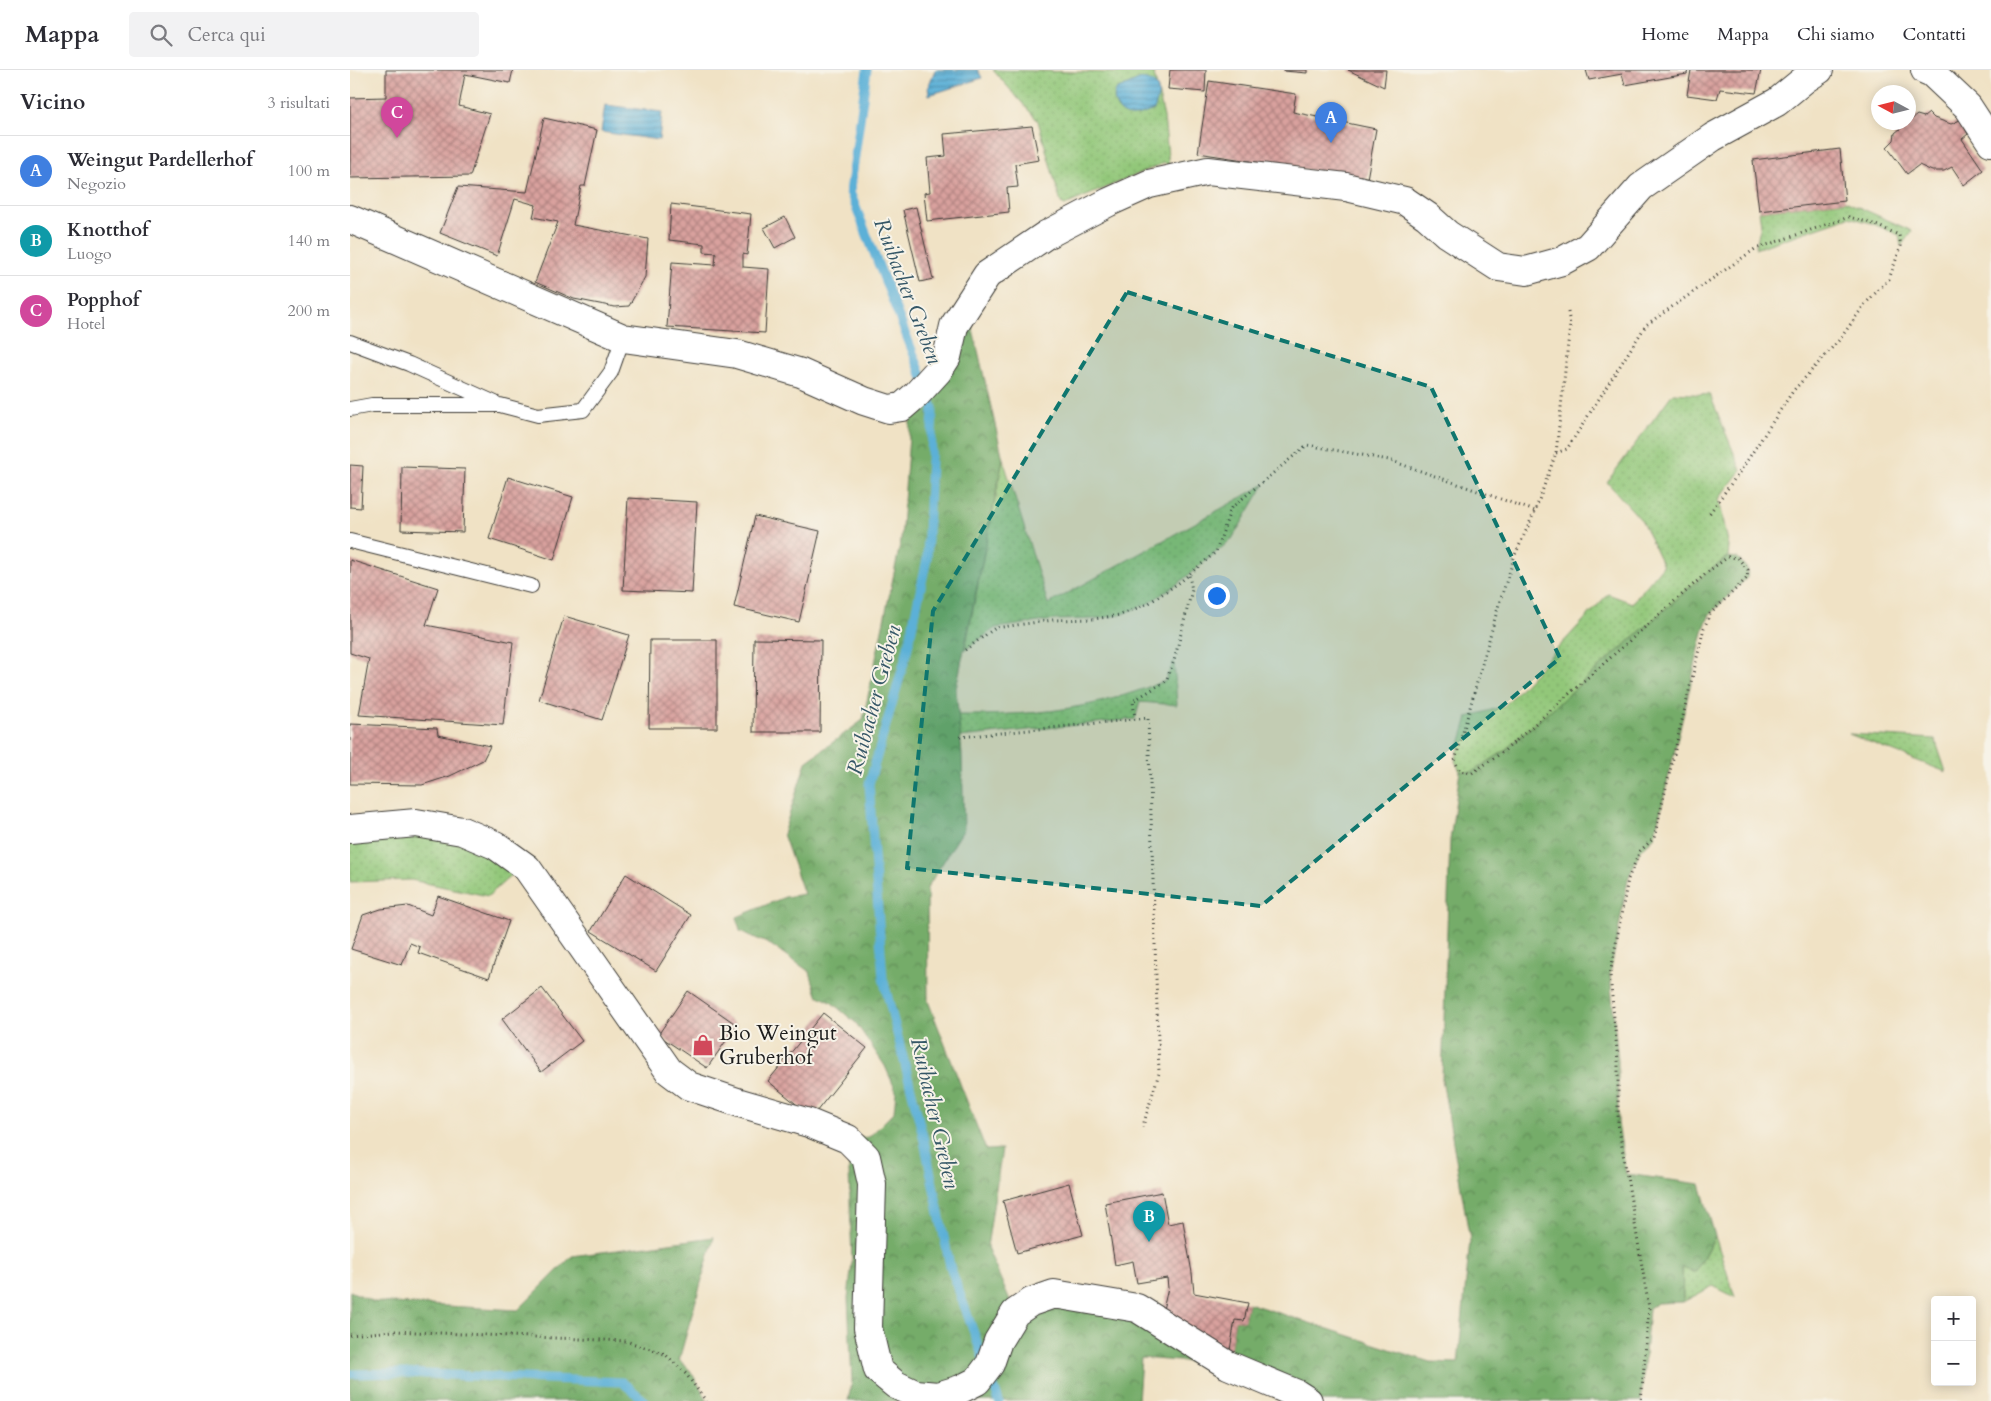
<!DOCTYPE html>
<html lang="it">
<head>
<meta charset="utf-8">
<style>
	:root { --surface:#fff; --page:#f2f2f3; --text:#2b2b33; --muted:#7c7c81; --line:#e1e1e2; --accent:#1a73e8 }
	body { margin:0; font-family:Cardo,serif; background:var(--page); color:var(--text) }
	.controls { position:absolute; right:15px; bottom:15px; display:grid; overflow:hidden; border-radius:5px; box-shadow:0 2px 12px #0003 }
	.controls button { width:45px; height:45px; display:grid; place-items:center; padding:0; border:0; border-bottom:1px solid var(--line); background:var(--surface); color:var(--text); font:25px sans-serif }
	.compass { position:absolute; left:1521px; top:15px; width:45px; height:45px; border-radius:50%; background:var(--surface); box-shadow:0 2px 12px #0003; rotate:277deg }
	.you { position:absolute; left:866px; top:525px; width:18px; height:18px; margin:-12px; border:4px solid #fff; border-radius:50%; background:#1a73e8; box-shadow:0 0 0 8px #1a73e833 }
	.badge { display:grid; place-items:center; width:32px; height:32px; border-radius:50%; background:var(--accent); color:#fff; font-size:16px; font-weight:700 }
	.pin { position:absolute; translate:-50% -41px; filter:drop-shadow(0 1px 2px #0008) }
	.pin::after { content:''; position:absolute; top:26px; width:18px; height:15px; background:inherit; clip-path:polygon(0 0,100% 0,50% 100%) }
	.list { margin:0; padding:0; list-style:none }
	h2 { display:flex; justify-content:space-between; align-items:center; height:65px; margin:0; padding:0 20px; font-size:21px }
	h2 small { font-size:16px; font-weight:400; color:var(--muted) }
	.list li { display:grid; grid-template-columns:32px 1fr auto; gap:15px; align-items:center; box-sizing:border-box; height:70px; padding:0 20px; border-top:1px solid var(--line) }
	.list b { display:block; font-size:19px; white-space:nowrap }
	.list p { margin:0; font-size:16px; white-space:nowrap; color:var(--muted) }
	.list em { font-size:16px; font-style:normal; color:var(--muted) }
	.icon { flex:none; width:28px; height:28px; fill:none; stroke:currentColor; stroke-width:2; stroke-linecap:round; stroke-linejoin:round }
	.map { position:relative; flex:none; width:1641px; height:1331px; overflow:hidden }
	header { display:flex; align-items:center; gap:30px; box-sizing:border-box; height:70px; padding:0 25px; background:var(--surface); border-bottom:1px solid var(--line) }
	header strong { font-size:24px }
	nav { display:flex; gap:28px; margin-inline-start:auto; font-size:18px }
	.search { width:350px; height:45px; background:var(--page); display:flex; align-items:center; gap:12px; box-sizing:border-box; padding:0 18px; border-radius:5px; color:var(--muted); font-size:19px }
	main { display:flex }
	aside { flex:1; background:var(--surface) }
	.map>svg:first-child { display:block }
	.grass { fill:url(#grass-dots); stroke:#57724a }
	.forest { fill:url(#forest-crowns); stroke:#486442 }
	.water { fill:url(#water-rules); stroke:#3c667a }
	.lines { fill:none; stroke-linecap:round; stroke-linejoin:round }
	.stream { stroke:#5bb0d7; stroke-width:9 }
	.building { fill:url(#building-cross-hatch) }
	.lane-casing { stroke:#3c3a35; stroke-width:16 }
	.street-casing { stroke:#3c3a35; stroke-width:30 }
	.path { stroke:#3c3a35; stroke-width:3; stroke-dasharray:1 4; stroke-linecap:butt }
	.lane { stroke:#fff; stroke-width:14 }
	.street { stroke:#fff; stroke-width:28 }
	.marked { fill:#0f766e; fill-opacity:0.2; stroke:#0f766e; stroke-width:4; stroke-dasharray:10 6; stroke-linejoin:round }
	.labels { text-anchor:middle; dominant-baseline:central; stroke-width:4; stroke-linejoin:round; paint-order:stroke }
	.poi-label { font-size:21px; fill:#1c1c1c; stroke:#f7f3e8; text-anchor:start }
	.water-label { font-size:22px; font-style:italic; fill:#355767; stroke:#f7f3e8 }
</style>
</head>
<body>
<header>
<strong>Mappa</strong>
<div class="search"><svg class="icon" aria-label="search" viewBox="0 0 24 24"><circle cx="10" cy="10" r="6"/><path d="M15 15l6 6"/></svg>Cerca qui</div>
<nav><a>Home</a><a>Mappa</a><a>Chi siamo</a><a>Contatti</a></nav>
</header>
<main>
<aside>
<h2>Vicino<small>3 risultati</small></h2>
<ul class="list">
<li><span class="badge" style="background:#3f7fe0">A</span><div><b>Weingut Pardellerhof</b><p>Negozio</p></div><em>100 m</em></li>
<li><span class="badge" style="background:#0f9aa8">B</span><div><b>Knotthof</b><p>Luogo</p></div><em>140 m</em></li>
<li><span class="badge" style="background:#d1479c">C</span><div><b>Popphof</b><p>Hotel</p></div><em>200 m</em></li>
</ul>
</aside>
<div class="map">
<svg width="1641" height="1331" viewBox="0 0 1641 1331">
	<defs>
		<pattern id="grass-dots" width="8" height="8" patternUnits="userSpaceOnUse" patternTransform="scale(1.25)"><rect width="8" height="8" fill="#92c779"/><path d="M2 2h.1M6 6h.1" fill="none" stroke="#7daa68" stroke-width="1.8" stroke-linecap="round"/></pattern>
		<pattern id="forest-crowns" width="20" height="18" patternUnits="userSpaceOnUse" patternTransform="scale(1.25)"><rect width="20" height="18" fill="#75ac69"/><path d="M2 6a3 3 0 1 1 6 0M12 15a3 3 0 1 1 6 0" fill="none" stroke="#5f8b56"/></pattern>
		<pattern id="water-rules" width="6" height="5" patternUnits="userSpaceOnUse" patternTransform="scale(1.25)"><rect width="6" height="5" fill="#5bb0d7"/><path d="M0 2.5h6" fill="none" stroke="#4a8eae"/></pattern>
		<pattern id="building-cross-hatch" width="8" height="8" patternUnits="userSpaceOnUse" patternTransform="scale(1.25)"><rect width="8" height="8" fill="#d9a19e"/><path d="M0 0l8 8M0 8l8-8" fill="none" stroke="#af8280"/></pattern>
	</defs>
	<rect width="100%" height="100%" fill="#f7f3e8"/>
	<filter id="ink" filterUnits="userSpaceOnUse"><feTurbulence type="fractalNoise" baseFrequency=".02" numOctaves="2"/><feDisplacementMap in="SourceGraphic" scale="10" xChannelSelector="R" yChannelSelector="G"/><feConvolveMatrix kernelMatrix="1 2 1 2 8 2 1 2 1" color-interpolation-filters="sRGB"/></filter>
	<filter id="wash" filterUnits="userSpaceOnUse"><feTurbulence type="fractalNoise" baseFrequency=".0096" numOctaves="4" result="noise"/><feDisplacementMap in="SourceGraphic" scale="20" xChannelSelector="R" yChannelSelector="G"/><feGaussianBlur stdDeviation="1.12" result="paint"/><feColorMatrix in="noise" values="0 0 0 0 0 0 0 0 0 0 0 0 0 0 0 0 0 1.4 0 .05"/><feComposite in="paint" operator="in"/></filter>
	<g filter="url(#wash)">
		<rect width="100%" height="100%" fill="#f0e2c5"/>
		<!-- grass -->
		<path class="grass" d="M643 0 766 3 776 0H803L814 47 819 95 814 93 715 135 711 133 688 51Z
			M1495 131 1562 161 1551 176 1549 165 1521 153 1499 147 1405 179 1411 155 1409 141Z
			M1323 323 1360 325 1391 400 1369 429 1379 477 1378 487 1360 500 1153 682 1122 703 1110 701 1105 691 1118 647 1154 636 1258 524 1282 533 1313 496 1292 451 1257 412Z
			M653 389 698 534 914 415 882 469 830 512 799 533 770 545 744 549 703 550 645 558 615 580Z
			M824 591 827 635 790 632 785 649 610 667 608 645C649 645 691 644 731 636 760 631 788 621 815 611Z
			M1499 664 1585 669 1596 702Z
			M66 753 173 795 138 826 61 810 0 812V759Z
			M1365 1166 1385 1227 1363 1216 1333 1232 1332 1198 1345 1202Z"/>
		<!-- forest -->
		<path class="forest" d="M617 233 653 389 606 619 612 685 614 759 577 818 578 931 636 1080 652 1079 637 1177 665 1243 741 1229 879 1286 885 1250 894 1251 898 1233 1080 1292 1108 1293 1120 1170 1092 1009 1100 770 1110 701 1122 702 1153 682 1360 500 1378 487 1388 488 1398 500 1397 508 1360 544 1354 558 1304 768 1290 781 1278 809 1260 905 1268 991V1053L1276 1104 1350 1114 1365 1166 1345 1202 1332 1198 1333 1232 1307 1233 1299 1238 1291 1331H958L878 1295 791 1288 788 1331H498L502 1311 498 1228 502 1192 498 1069 519 1067 544 1042 546 1021 535 996 506 953 481 932 467 925 460 902 421 875 390 861 387 847 435 827 454 824 433 764 456 692 513 650 551 470 561 341 581 332 589 306Z
			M364 1167 329 1290 340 1300 358 1331H0V1221L25 1232 168 1240 222 1186Z"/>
		<!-- water -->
		<path class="water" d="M585 0H628L632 8 579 25 578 17Z
			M791 9C811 11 811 23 804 40 798 42 791 45 785 46 770 48 760 32 766 20Z
			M255 35 312 42 309 70 251 62Z"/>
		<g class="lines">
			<!-- stream -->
			<path class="stream" d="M517 0 500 122 571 303 583 338 577 489 556 586 519 714 533 908 573 1066 600 1196 634 1291
				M639 1303 649 1331
				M0 1304 53 1303 272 1312 295 1331"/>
		</g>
		<g id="blocks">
			<!-- building -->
			<path class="building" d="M36 0H163L160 13 115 4 109 36 140 44 120 106 0 108V28L36 27Z
				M820 0H856L855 22 818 19Z
				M934 0H957V3L934 1Z
				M998 0H1036L1034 17Z
				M1236 0H1338L1337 4 1275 15 1272 4 1239 10Z
				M1341 0H1411L1406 23 1370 19 1367 29 1337 25Z
				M859 11 946 24 943 42 1026 59 1017 109 848 83Z
				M1579 43 1584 48 1601 54 1610 50 1618 64 1612 69 1633 100 1614 115 1602 97 1594 101H1582L1569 95 1557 104 1537 77 1544 70 1545 63 1567 45 1574 47Z
				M194 48 247 60 235 116H231L223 155 298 169 295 207 279 236 265 237 224 229 185 212 208 152 183 147 186 135 165 129 147 186 90 163 108 117 177 122Z
				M682 56 689 90 665 94 668 117 657 118 659 142 577 151 574 123 580 122 577 88 596 86 594 64Z
				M1490 79 1495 131 1409 141 1403 90Z
				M321 134 401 144 397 185 393 184V197L419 199 415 263 317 257 322 192 365 195 366 183 354 182V174L319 170Z
				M566 137 583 209 570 212 553 140Z
				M435 147 445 167 425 178 414 158Z
				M0 395 13 396 11 438 0 437Z
				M52 397 115 399 113 462 51 460Z
				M158 407 223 427 204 490 139 469Z
				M278 428 347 432 342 523 273 520Z
				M405 446 470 461 449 552 384 537Z
				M0 490 88 518 76 555 163 572 153 655 9 645 19 589 0 583Z
				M214 546 279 565 252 650 189 630Z
				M404 569 471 570 470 662H403Z
				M300 570H367V658H299Z
				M0 654 87 658 88 665 140 676 133 690 100 706 72 715 0 714Z
				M276 804 341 845 306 901 241 861Z
				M88 826 159 851 139 908 68 883 70 877 60 873 52 895 1 879 13 845 31 839 58 836 81 845Z
				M192 918 232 971 191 1002 152 949Z
				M338 921 387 955 357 998 308 965Z
				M473 943 517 978 462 1047 418 1011Z
				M719 1113 733 1165 667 1183 653 1131Z
				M812 1122 818 1154 833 1151 842 1203 844 1223 898 1233 894 1251 885 1250 879 1286 812 1244 818 1218 817 1208 787 1213 783 1191 765 1195 755 1133Z"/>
		</g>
	</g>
	<g filter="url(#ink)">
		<use href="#blocks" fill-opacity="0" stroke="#3c3a35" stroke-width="1"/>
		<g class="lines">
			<!-- lane casing -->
			<g class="lane-casing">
				<path id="lane" d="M0 272 59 294 145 333
					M0 339 22 335H150L188 345 233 340 261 302 273 268
					M0 471 181 516"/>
			</g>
			<!-- street casing -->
			<g class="street-casing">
				<path id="street" d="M1575 0 1582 3 1618 37 1641 72
					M0 149 273 268 387 284 451 303 514 331 539 339 552 337 567 324 588 301 597 287 604 256 637 205 696 165 759 132 799 114 858 101 996 117 1055 131 1077 146 1097 164 1148 197 1176 201 1212 191 1238 177 1291 117 1363 67 1427 32 1455 9 1469 0
					M0 759 66 753 112 761 145 775 177 798 319 1001 339 1016 390 1033 459 1053 498 1069 516 1087 522 1114 518 1258 528 1300 546 1315 565 1324 588 1326 611 1319 627 1311 640 1294 648 1271 665 1243 681 1232 704 1224 787 1238 878 1295 947 1324 958 1331"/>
			</g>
			<!-- path -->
			<path class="path" d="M1218 242 1220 255 1206 383 1185 441 1165 485 1149 534 1105 691 1110 701 1122 703 1153 682 1360 500 1378 487 1388 488 1398 500 1397 508 1360 544 1354 558 1304 768 1290 781 1278 809 1260 905 1268 991V1053L1299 1238 1291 1331
				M1206 383 1217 379 1296 255 1405 179 1499 147 1521 153 1549 165 1551 176 1539 209 1515 234 1490 269 1443 321 1391 400 1359 444
				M615 580 645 558 703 550 744 549 770 545 799 533 830 512 866 482 881 438 957 375 1039 390 1185 441
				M785 649 783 631 816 611 824 591 842 520 839 505
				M610 667 798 648 809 1003 792 1059
				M0 1265 43 1261 276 1271 315 1284 336 1304 356 1331"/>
			<!-- lane -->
			<use href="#lane" class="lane"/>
			<!-- street -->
			<use href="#street" class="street"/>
		</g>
	</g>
	<!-- marked area -->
	<path class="marked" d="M777 222 1081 317 1210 588 911 836 557 798 583 541Z"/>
	<!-- icons -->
	<defs>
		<g id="shop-bare" transform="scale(1.725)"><path d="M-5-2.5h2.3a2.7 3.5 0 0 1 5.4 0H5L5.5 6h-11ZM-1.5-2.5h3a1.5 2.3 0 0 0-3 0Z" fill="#d1495b" stroke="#f7f3e8" stroke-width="2.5" paint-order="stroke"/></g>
	</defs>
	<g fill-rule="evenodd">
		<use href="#shop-bare" x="353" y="975"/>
	</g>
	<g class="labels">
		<!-- poi labels -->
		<g class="poi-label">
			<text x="369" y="963">Bio Weingut<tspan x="369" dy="24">Gruberhof</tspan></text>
		</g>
		<!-- water labels -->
		<g class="water-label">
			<text transform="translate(558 221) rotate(69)">Ruibacher Greben</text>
			<text transform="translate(524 630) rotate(-75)">Ruibacher Greben</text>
			<text transform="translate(585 1043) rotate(77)">Ruibacher Greben</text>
		</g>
	</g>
</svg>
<div class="controls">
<button>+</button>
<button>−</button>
</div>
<svg class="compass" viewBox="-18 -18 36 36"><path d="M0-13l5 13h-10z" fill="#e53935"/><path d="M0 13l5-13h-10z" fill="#7c7c81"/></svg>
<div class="you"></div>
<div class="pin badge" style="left:981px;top:73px;background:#3f7fe0">A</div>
<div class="pin badge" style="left:799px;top:1172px;background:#0f9aa8">B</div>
<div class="pin badge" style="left:47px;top:68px;background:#d1479c">C</div>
</div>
</main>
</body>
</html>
